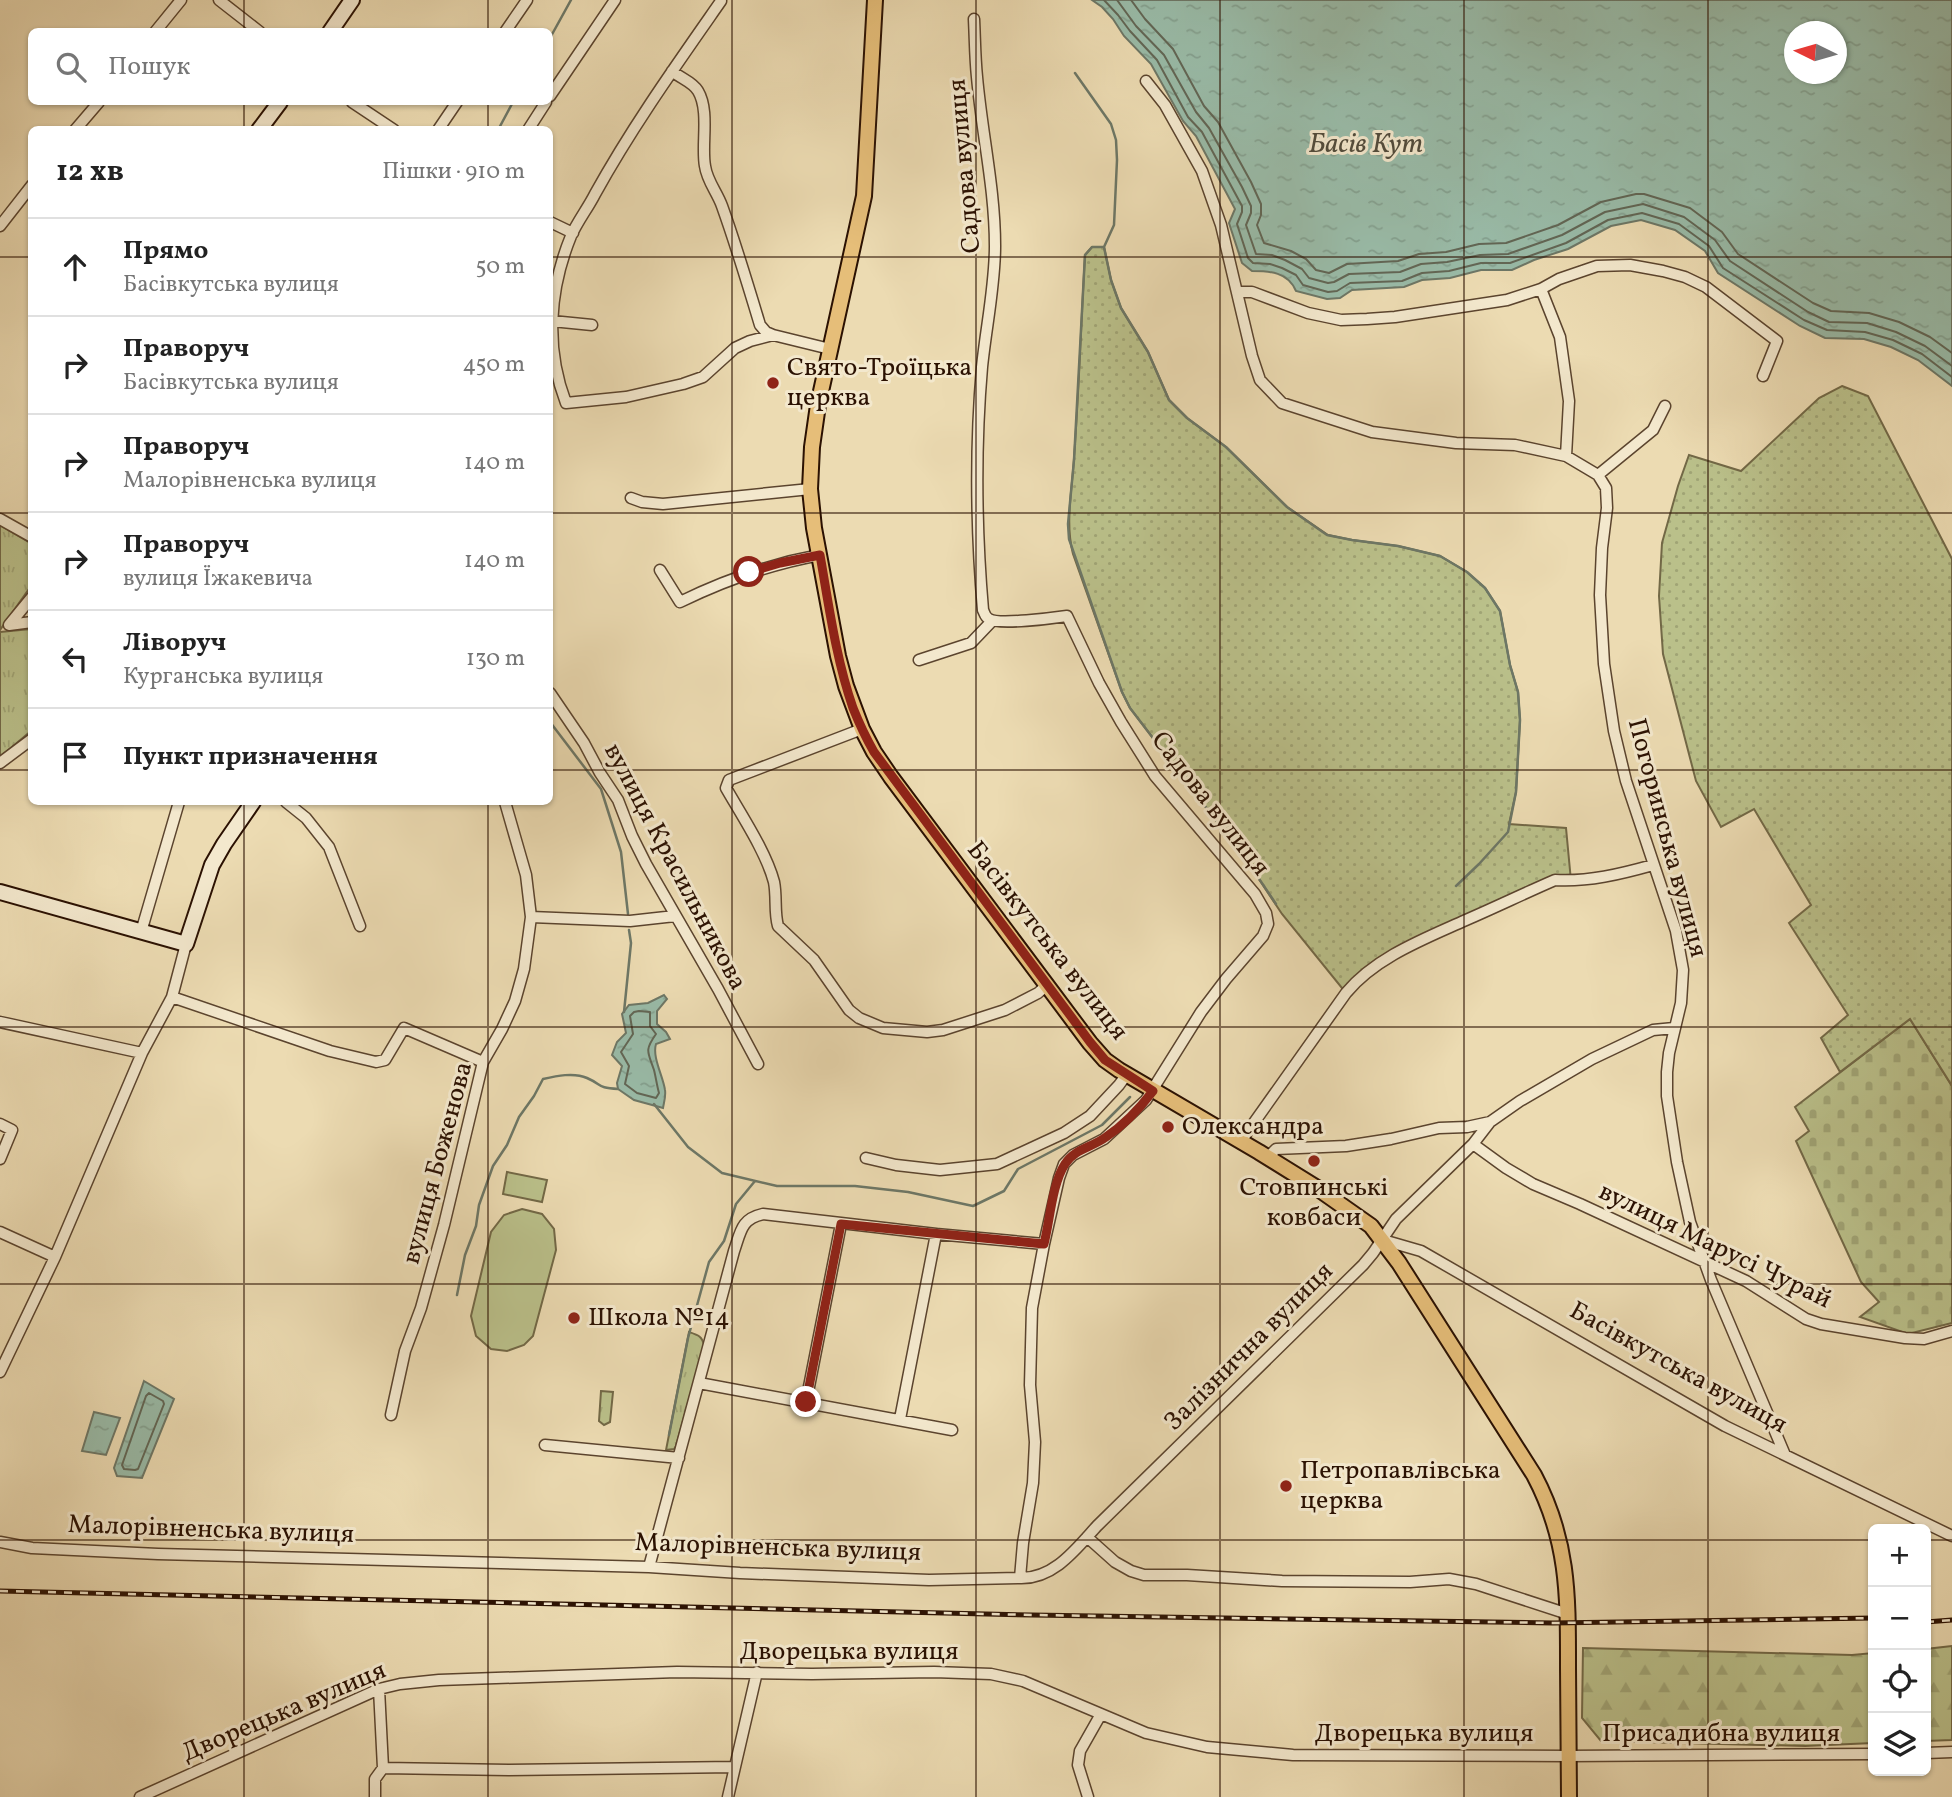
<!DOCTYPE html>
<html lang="uk">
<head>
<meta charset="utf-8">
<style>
	:root { --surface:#fff; --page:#f2f2f2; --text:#222; --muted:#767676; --line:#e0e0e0 }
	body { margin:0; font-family:Vollkorn,serif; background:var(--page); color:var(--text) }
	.controls { position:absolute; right:21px; bottom:21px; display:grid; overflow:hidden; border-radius:10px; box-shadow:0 2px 5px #0004 }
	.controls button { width:63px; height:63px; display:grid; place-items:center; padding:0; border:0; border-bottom:2px solid var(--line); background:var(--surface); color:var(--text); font:35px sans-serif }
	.compass { position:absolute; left:1784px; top:21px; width:63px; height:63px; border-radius:50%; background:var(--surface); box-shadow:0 2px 5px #0004; rotate:275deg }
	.stop { position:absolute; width:21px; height:21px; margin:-16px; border:5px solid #8f2418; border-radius:50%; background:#fff }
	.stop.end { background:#8f2418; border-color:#fff; box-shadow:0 2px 7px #0008 }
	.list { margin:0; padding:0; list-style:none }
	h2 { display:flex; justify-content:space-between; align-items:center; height:91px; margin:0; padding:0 28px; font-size:30px }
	h2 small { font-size:23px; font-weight:400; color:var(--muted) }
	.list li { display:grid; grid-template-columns:46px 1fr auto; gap:21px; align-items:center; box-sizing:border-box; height:98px; padding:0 28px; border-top:2px solid var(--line) }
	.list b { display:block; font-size:26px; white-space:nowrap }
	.list p { margin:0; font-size:23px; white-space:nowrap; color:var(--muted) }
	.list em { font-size:23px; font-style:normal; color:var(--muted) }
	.icon { flex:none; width:38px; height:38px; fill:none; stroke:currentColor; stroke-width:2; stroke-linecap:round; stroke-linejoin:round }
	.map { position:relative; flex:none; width:1952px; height:1797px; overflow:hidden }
	.search { position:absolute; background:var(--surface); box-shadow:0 2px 5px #0004; left:28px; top:28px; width:525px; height:77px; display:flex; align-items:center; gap:18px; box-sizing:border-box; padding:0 24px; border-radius:10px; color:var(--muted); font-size:26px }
	.panel { position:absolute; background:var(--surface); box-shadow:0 2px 5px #0004; left:28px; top:126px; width:525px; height:679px; border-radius:10px }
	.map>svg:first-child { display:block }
	.grass { fill:url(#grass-tufts); stroke:#726846; stroke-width:2 }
	.forest { fill:url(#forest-firs); stroke:#726846; stroke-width:2 }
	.cemetery { fill:url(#cemetery-stones); stroke:#726846; stroke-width:2 }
	.garden { fill:url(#garden-dots); stroke:#726846; stroke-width:2 }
	.pitch { fill:#bac08a; stroke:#726846; stroke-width:2 }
	.water { fill:url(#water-ripples); stroke:#6d7766; stroke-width:2; fill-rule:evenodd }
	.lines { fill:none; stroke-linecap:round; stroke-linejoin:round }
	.shore { stroke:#626655; stroke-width:2 }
	.stream { stroke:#6d7766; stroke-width:2.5 }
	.street-casing { stroke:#5b442e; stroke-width:13 }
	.secondary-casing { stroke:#2b1102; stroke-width:18 }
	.primary-casing { stroke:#2b1102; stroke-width:18 }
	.street { stroke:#f3e8cd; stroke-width:10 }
	.secondary { stroke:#f3e8cd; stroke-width:14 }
	.primary { stroke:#e6be79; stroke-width:14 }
	.rail-casing { stroke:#2b1102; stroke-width:5 }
	.rail { stroke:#f3e8cd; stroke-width:2.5; stroke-dasharray:8; stroke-linecap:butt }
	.route { stroke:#8f2418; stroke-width:9 }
	.grid { fill:none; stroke:#2b1102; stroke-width:2; stroke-opacity:0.55 }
	.poi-dot { fill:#8f2418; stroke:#f3e8cd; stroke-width:2.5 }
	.labels { text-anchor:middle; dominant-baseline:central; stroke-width:6; stroke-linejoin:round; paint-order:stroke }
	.street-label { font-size:26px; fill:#2b1102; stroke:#f3e8cd }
	.poi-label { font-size:26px; fill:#2b1102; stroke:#f3e8cd; text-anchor:start }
	.water-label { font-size:28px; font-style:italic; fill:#524c3c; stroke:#f3e8cd }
</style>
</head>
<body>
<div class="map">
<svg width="1952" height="1797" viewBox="0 0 1952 1797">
	<defs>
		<pattern id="grass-tufts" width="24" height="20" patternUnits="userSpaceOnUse" patternTransform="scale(1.75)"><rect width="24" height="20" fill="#bac08a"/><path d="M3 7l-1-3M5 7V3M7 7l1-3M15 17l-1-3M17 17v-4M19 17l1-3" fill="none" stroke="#a0a475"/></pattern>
		<pattern id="forest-firs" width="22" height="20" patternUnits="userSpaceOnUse" patternTransform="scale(1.75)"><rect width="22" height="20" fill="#bac08a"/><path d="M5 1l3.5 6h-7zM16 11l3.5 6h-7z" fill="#a0a475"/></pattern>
		<pattern id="cemetery-stones" width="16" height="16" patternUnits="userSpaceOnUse" patternTransform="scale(1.75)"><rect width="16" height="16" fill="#bac08a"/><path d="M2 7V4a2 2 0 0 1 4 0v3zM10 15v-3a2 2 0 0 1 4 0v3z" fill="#a0a475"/></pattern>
		<pattern id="garden-dots" width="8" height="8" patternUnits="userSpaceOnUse" patternTransform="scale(1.75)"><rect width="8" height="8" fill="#bac08a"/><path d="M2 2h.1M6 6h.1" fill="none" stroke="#a0a475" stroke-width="1.8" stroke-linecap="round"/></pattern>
		<pattern id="water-ripples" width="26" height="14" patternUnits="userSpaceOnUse" patternTransform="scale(1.75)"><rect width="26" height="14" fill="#99bba8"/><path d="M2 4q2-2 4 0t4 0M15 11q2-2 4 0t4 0" fill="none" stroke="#84a08f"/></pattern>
	</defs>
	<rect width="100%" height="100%" fill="#ecdbb2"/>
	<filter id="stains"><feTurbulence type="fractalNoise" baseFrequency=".00286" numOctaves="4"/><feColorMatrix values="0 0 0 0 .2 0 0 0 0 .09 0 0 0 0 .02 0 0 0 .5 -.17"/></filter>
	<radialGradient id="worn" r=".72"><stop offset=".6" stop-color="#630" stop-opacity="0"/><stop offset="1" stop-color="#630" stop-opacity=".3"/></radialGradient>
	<!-- grass -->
	<path class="grass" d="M0 525 32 544 31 586 0 630Z
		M31 629V731L0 757V632Z
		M689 1332C698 1335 702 1336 704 1345L676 1446 674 1449 666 1450Z
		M601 1391 613 1392 610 1422 604 1425 599 1421Z"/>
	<!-- forest -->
	<path class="forest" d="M1952 1646V1740L1926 1741V1649Z
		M1583 1648 1852 1655 1873 1653V1743L1805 1746 1601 1741 1582 1718Z"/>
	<!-- cemetery -->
	<path class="cemetery" d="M1910 1019 1952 1086V1323L1908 1334 1860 1317 1879 1302 1861 1282 1796 1141 1809 1131 1795 1107Z"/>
	<!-- garden -->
	<path class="garden" d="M1092 247H1104L1111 280 1121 308 1148 352 1169 400 1187 418 1226 447 1287 507 1328 535 1352 540 1398 546 1440 556 1467 572 1485 588 1500 611 1510 665 1518 692 1520 720 1516 792 1509 824 1566 828 1571 881 1555 880 1381 962 1346 993 1282 914 1247 861 1130 708 1122 692 1073 554C1065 523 1072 491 1074 458 1079 391 1081 323 1085 255Z
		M1842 386 1868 396 1952 559V1086L1910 1019 1840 1072 1821 1038 1848 1015 1789 923 1811 905 1754 809 1721 827 1696 781 1663 654 1659 596 1662 543 1678 486 1689 455 1741 471 1819 398Z"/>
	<!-- pitch -->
	<path class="pitch" d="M507 1172 547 1180 542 1202 503 1194Z
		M522 1209 542 1214 554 1229 556 1250 533 1336 524 1345 507 1351 491 1349 476 1336 471 1316 491 1232 504 1215Z"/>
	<!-- water -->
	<path class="water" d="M1092 0H1952V386L1918 360 1891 347 1864 339 1825 338 1800 326 1718 273 1705 251 1675 230 1641 220 1611 226 1568 249 1534 260 1512 270H1481L1450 278 1422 280 1404 287 1352 290 1340 298 1327 299 1296 291C1288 272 1270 271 1252 271L1242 263 1229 223 1235 209 1196 136 1183 121 1151 64 1124 36 1113 19 1102 7ZM1794 32H1836V74H1794Z
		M664 995 667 999 657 1011V1024L666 1032 670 1039 656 1044C652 1057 663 1076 665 1090 666 1096 664 1102 663 1108L634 1100 618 1089 617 1083 622 1066 612 1055 617 1042 626 1033 622 1014 629 1005 648 1003Z
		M144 1381 174 1399 142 1478 117 1476 114 1468Z
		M94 1412 120 1418 106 1455 82 1451Z"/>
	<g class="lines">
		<!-- shore -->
		<path class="shore" d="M1104 0 1118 15 1130 31 1157 60 1188 117 1202 132 1242 206V212L1237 224 1248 258 1253 263 1270 264 1282 268 1296 275 1303 285 1328 292 1337 291 1350 283 1402 281 1422 273 1449 271 1481 263H1510L1566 243 1608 220 1642 213 1679 224 1709 246 1723 268 1804 320 1827 330 1865 332 1893 340 1922 354 1952 377
			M1117 0 1136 26 1164 55 1196 112 1209 128 1242 187 1251 206V213L1246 225 1256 254 1272 255 1285 260 1302 269 1309 278 1328 283 1334 282 1349 274 1400 272 1421 264 1447 262 1480 255 1508 254 1562 235 1605 212 1643 204 1684 217 1715 240 1730 261 1808 312 1829 322 1867 323 1896 332 1925 346 1952 366
			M1131 0 1145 19 1173 49 1204 106 1218 122 1251 182 1261 204V215L1257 225 1264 243 1291 251 1306 259 1316 270 1329 273 1347 264 1398 261 1419 254 1446 252 1479 244 1506 243 1558 225 1601 202 1636 194H1644L1690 208 1722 232 1738 254 1813 303 1831 311 1869 313 1899 322 1930 337 1952 353
			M639 1011 650 1012V1026L656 1034C644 1051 648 1052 654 1070 656 1078 657 1086 659 1093L656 1098 637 1093 625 1084 629 1066 621 1052 633 1034 630 1016 634 1012Z
			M149 1393 163 1401 164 1404 138 1469 135 1470 124 1469 122 1465 146 1396Z"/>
		<!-- stream -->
		<path class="stream" d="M550 38 571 0
			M1075 73 1111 124 1116 140 1117 160 1114 225 1104 247 1111 280 1121 308 1148 352 1169 400 1187 418 1226 447 1287 507 1327 535 1352 540 1398 546 1440 556 1467 572 1485 588 1500 611 1510 665 1518 692 1520 720 1516 792 1508 832 1479 864 1456 886
			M498 130 513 102
			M1104 247H1092L1085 255 1074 460 1068 524 1069 539 1122 692 1130 708 1247 861 1276 904
			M550 722 601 789 621 852 628 914
			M624 1012 631 943 629 930
			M654 1104 688 1147 722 1173 777 1186H855L908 1192 973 1206 1004 1191 1018 1169 1102 1125 1130 1097
			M457 1295 465 1255 476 1226 479 1205 493 1166 507 1145 519 1117 534 1096 543 1079C556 1076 574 1072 587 1078 603 1085 597 1088 618 1089
			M669 1435 688 1338 709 1262 724 1241 736 1204 755 1181"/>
		<!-- street casing -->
		<g class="street-casing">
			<path id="street" d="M219 0 260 32
				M721 1C677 64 632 127 595 194 588 208 577 222 571 236 549 290 545 348 566 403L626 397 683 384 703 377 735 348 750 341 773 335
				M155 32 181 0
				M505 32 527 0
				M672 71C680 78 693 82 698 91 710 111 701 145 705 166 707 181 717 192 722 206 736 245 748 285 760 325L766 332 773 335 830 349
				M1146 81 1165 105 1202 171 1221 225 1252 356 1260 380 1282 403 1372 432 1456 443 1515 445 1566 456 1598 475 1606 488 1607 508 1602 548 1600 595 1604 664 1614 731 1626 781 1676 931 1683 970 1681 1003 1669 1053 1667 1072V1096L1677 1162 1690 1222 1711 1280 1785 1455
				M550 96 615 0
				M352 102 394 130
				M75 130 99 102
				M438 130 457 102
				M528 130 546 102
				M550 222 573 233
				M0 226 32 185
				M1541 289 1560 337 1569 401 1566 456
				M1238 292H1252L1308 313 1341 320 1367 319 1395 317 1507 300 1541 289 1559 279 1597 266 1630 265 1663 271 1685 277 1706 287 1777 341 1763 376
				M552 321 592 325
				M1598 475 1653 430 1665 406
				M631 498 642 502 663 504 810 489
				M0 519 32 537
				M660 570 680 602C725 580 770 564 820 555
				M32 597 9 625 32 622
				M919 660 971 643 992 621
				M550 693 584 743 600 773 618 800 632 836 646 864 718 989 758 1064
				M862 729 729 780 726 788C742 816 766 852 774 882 777 897 774 912 778 926L814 960 849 1010 859 1018 883 1028 927 1032 943 1030 1005 1010 1038 993 1047 985
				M0 763 32 739
				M286 802 306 818 329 847 360 926
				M531 917 630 921 675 916
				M141 932 179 802
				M172 997 330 1051 376 1062 385 1060 404 1028 483 1062
				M0 1022 142 1053
				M0 1124 12 1130 0 1159
				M1241 1141 1346 993C1376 957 1424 939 1466 920 1496 907 1525 893 1555 880 1588 882 1621 874 1653 865
				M1473 1144 1506 1168 1533 1184 1580 1204 1746 1281 1806 1319 1821 1324 1905 1338 1924 1339 1952 1331
				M1268 1157 1276 1149 1346 1146 1391 1139 1439 1128 1467 1127 1490 1122
				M866 1158 896 1165 940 1170 997 1164 1064 1133 1090 1116 1119 1085 1127 1074
				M0 1232 55 1257
				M1383 1240 1421 1251 1725 1426 1952 1536
				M0 1372 55 1257 142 1053 172 997 186 944
				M699 1383 952 1430
				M806 1402 841 1224
				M391 1415 405 1351 421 1308 444 1225 483 1062 502 1029 515 1001 524 969 531 917 526 875 505 802
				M900 1419 936 1234
				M545 1445 679 1458
				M1087 1537 1115 1562 1131 1571 1144 1575H1187L1282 1581 1410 1582 1449 1579 1476 1584 1568 1614
				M0 1542 32 1548 158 1554 649 1567 740 1573 929 1580 1020 1578 1023 1543 1033 1483 1035 1442 1030 1385 1032 1308 1044 1244 1059 1178 1064 1164 1073 1155 1104 1139 1146 1100 1201 1012 1226 979 1263 936 1268 924 1266 913 1255 894 1155 776 1121 722 1099 683 1067 616C1053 618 999 625 989 619 985 617 985 614 983 610 976 529 975 449 982 367 986 327 995 286 995 246 995 189 982 134 977 77 975 58 975 39 974 19
				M649 1567 734 1251C741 1231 741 1219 763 1214L936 1234 1044 1244
				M1020 1578C1054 1579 1076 1549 1097 1526L1363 1265 1373 1253 1396 1219 1473 1144 1490 1122 1520 1101 1592 1059 1653 1030 1674 1028
				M1926 1753 1952 1752
				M383 1768 509 1770 734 1767
				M140 1797 379 1689 400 1684 439 1680 677 1672 812 1674 934 1672 991 1674 1023 1681 1146 1733 1207 1747 1293 1755 1568 1756 1873 1754
				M375 1797V1779L383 1768 379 1689
				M728 1797 757 1672
				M1088 1797 1078 1765 1080 1751 1101 1714"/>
		</g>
		<!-- secondary casing -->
		<g class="secondary-casing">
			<path id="secondary" d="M330 32 352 0
				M259 130 280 102
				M0 892 186 944 212 865 224 844 253 802"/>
		</g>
		<!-- primary casing -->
		<g class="primary-casing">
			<path id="primary" d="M875 0 864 196 818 405 812 447 810 489 814 528 838 656 846 686 862 729 874 752 891 777 1090 1043 1105 1060 1119 1070 1259 1152 1317 1188 1371 1226 1399 1263 1534 1475C1569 1541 1568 1597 1568 1668 1568 1711 1569 1754 1569 1797"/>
		</g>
		<!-- street -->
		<use href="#street" class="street"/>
		<!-- secondary -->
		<use href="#secondary" class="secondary"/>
		<!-- primary -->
		<use href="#primary" class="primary"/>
		<!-- rail casing -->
		<g class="rail-casing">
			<path id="rail" d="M0 1591 1032 1615 1553 1623 1873 1618
				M1926 1622 1952 1620"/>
		</g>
		<!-- rail -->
		<use href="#rail" class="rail"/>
	</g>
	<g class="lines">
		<!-- route -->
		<path class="route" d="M749 572 780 563 820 555C829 606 836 659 853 708 859 723 866 738 874 752L1090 1042 1105 1060 1153 1091C1140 1108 1124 1125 1106 1137 1093 1147 1074 1149 1065 1164 1052 1184 1050 1220 1044 1244L841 1224 806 1402"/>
	</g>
	<!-- grid -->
	<path class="grid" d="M244 0V32M488 0V32M732 0V1797M976 0V1797M1220 0V1797M1464 0V1797M1708 0V1797M244 102V130M488 102V130M0 257H32M550 257H1952M0 513H32M550 513H1952M0 770H32M550 770H1952M244 802V1797M488 802V1797M0 1027H1952M0 1284H1952M0 1540H1873M1926 1540H1952"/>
	<!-- markers -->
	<g class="poi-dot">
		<circle cx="773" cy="383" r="7"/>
		<circle cx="1168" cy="1127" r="7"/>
		<circle cx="1314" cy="1161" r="7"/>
		<circle cx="574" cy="1318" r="7"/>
		<circle cx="1286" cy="1486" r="7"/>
	</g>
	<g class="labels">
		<!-- street labels -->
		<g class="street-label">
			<text transform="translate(965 166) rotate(-95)">Садова вулиця</text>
			<text transform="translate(1210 804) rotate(52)">Садова вулиця</text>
			<text transform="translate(1667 838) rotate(75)">Погоринська вулиця</text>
			<text transform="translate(675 867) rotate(62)">вулиця Красильникова</text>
			<text transform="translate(1047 941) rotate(52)">Басівкутська вулиця</text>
			<text transform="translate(438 1163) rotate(-75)">вулиця Боженова</text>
			<text transform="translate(1715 1246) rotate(26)">вулиця Марусі Чурай</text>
			<text transform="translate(1249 1347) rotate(-45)">Залізнична вулиця</text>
			<text transform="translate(1678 1368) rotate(29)">Басівкутська вулиця</text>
			<text transform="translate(211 1530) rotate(2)">Малорівненська вулиця</text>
			<text transform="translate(778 1548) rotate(2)">Малорівненська вулиця</text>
			<text x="849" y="1652">Дворецька вулиця</text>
			<text transform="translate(284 1712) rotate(-23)">Дворецька вулиця</text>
			<text x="1424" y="1734">Дворецька вулиця</text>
			<text x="1721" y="1734">Присадибна вулиця</text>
		</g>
		<!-- poi labels -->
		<g class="poi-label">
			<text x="787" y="368">Свято-Троїцька<tspan x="787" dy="30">церква</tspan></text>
			<text x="1182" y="1127">Олександра</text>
			<text x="1314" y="1188" text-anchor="middle">Стовпинські<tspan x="1314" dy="30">ковбаси</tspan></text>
			<text x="588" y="1318">Школа №14</text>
			<text x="1300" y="1471">Петропавлівська<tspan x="1300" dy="30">церква</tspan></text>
		</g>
		<!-- water labels -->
		<g class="water-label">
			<text x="1366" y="144">Басів Кут</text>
		</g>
	</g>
	<rect width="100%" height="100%" filter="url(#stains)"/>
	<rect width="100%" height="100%" fill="url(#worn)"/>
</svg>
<div class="controls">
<button>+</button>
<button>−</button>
<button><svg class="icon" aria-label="locate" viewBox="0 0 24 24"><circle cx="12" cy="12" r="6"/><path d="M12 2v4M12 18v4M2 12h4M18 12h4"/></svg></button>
<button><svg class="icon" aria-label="layers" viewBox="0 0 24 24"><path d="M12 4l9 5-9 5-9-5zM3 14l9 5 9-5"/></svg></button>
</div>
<svg class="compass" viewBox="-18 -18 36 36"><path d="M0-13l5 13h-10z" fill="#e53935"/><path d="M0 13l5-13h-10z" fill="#767676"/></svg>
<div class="stop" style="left:749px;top:572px"></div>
<div class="stop end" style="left:806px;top:1402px"></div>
<div class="search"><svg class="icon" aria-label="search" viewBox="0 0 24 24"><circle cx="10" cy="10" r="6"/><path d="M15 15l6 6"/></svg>Пошук</div>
<section class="panel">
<h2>12 хв<small>Пішки · 910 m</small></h2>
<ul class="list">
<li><svg class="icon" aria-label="ahead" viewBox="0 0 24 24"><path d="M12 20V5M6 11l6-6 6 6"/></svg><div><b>Прямо</b><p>Басівкутська вулиця</p></div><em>50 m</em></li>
<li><svg class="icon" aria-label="right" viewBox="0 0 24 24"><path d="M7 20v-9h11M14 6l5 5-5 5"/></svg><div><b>Праворуч</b><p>Басівкутська вулиця</p></div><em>450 m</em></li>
<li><svg class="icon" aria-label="right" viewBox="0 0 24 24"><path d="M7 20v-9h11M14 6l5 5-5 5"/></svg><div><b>Праворуч</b><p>Малорівненська вулиця</p></div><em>140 m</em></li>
<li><svg class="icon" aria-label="right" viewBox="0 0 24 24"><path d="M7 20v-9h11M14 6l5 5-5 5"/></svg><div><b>Праворуч</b><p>вулиця Їжакевича</p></div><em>140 m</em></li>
<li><svg class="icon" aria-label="left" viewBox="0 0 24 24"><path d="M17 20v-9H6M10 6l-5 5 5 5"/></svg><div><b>Ліворуч</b><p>Курганська вулиця</p></div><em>130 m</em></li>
<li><svg class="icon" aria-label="arrive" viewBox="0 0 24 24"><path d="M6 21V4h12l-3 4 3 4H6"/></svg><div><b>Пункт призначення</b></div></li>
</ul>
</section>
</div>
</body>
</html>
